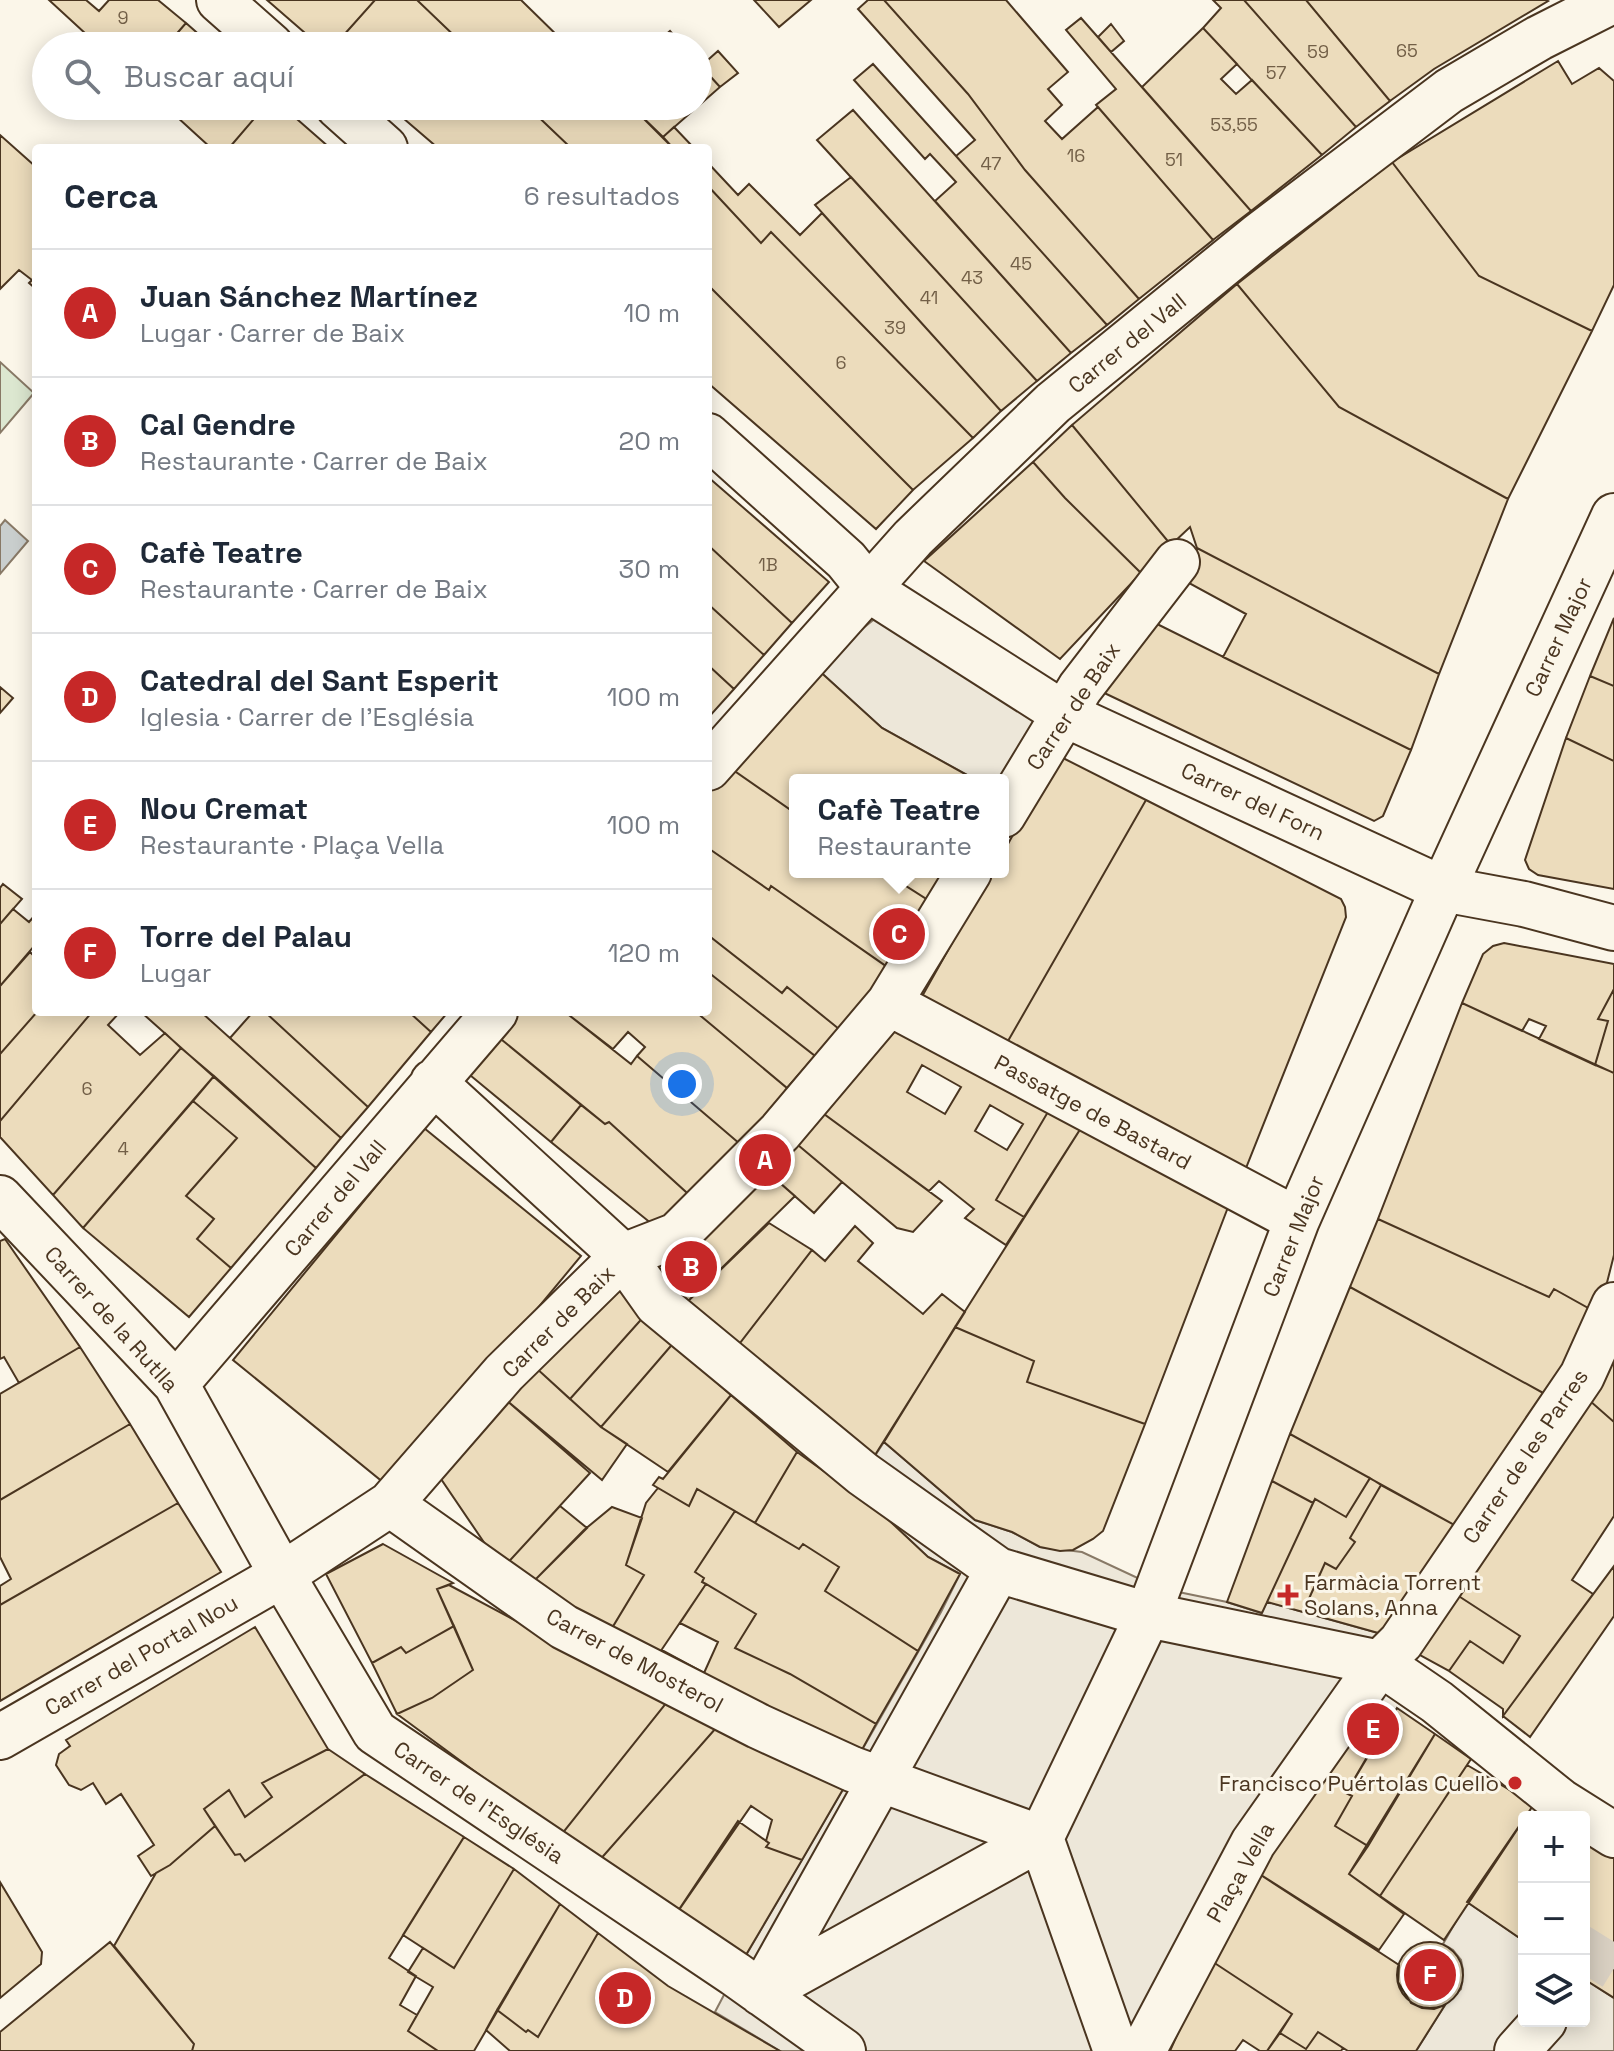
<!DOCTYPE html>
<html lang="es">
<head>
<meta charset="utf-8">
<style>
	:root { --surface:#fff; --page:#f6f6f7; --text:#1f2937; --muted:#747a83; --line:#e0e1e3; --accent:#c62828 }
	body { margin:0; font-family:"Space Grotesk",sans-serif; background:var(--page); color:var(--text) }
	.controls { position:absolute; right:24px; bottom:24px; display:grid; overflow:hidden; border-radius:8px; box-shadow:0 4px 20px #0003 }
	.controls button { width:72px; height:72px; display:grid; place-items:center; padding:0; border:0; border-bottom:2px solid var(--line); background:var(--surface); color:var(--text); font:40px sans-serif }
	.you { position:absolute; left:682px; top:1084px; width:28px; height:28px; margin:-20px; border:6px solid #fff; border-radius:50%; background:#1a73e8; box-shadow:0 0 0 12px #1a73e833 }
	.badge { display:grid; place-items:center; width:52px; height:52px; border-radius:50%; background:var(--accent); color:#fff; font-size:26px; font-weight:700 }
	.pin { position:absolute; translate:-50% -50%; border:4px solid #fff; box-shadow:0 2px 8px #0006 }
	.popup { position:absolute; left:789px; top:774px; width:220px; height:104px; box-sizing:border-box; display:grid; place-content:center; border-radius:8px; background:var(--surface); filter:drop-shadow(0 2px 6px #0005); font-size:26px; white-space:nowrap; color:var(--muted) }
	.popup b { font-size:30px; color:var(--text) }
	.popup::after { content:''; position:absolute; left:50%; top:100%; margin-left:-16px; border:16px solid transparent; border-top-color:var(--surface) }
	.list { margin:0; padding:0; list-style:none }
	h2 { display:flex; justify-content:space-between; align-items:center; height:104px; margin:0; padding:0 32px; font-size:34px }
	h2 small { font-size:26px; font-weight:400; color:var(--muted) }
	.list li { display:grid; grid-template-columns:52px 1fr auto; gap:24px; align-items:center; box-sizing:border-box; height:128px; padding:0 32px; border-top:2px solid var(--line) }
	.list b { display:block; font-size:30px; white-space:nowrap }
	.list p { margin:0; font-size:26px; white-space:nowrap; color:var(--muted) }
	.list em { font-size:26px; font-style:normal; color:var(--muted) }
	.icon { flex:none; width:44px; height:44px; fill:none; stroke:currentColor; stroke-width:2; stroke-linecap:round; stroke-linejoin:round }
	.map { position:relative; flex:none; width:1614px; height:2051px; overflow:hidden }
	.search { position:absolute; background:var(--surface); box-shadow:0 4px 20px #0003; left:32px; top:32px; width:680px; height:88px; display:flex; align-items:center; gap:20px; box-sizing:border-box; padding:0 28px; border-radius:44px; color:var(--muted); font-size:30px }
	.panel { position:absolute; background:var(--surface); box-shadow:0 4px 20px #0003; left:32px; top:144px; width:680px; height:872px; border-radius:8px }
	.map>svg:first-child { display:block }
	.green { fill:#dce7d0; stroke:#887966; stroke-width:2 }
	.parking { fill:#ede7d9; stroke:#887966; stroke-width:2 }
	.water { fill:#c9cecd; stroke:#887966; stroke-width:2 }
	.building { fill:#ecdcbc; stroke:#4a3520; stroke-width:2; fill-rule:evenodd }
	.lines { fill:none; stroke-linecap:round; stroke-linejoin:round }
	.street-tunnel { stroke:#d8cfc1; stroke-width:44; stroke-dasharray:44 22; stroke-linecap:butt }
	.street-casing { stroke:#4a3520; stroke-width:48 }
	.street { stroke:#fbf6e9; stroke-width:44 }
	.poi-dot { fill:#c62828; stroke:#fbf6e9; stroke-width:3 }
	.labels { text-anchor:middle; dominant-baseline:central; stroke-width:6; stroke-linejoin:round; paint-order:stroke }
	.number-label { font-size:18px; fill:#725f47 }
	.street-label { font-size:22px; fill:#4a3520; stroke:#fbf6e9 }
	.poi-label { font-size:22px; fill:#4a3520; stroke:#fbf6e9; text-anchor:start }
</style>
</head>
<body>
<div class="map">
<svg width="1614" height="2051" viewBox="0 0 1614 2051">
	<rect width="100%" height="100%" fill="#fbf6e9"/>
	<!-- green -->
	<path class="green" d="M0 362 34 393 0 433Z"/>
	<!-- parking -->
	<path class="parking" d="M882 613 1042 718 1003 780H976L882 728 815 667Z
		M884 1442 975 1520 1012 1532 1040 1547 1082 1552 1159 1588 1227 1602 1261 1613 1267 1602 1389 1636 1250 1868 1170 2051H780L715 2012 735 1974 849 1779 858 1757 941 1612 960 1574 928 1557 878 1510 863 1474Z
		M1467 1902 1524 1941V2021H1584V1979L1614 1998V2051H1416L1445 2005 1461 1989 1463 1970 1461 1960 1453 1950 1443 1944Z"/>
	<!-- water -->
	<path class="water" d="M5 520 28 541 0 574V526Z"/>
	<!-- building -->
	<path class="building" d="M49 0H86L99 11 109 0H158L186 23 166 46H99Z
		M267 0H375L334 46H320Z
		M375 0H417L465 46H334Z
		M417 0H521L568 46H465Z
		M754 0H811L779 27Z
		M868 0H884L968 94 1025 170 1139 299 1107 325 956 156 975 140 858 9Z
		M884 0H1006L1068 72 1048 89 1062 105 1045 121 1062 139 1098 107 1213 240 1139 299 1025 170 968 94Z
		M1213 0H1244L1356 127 1322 155 1203 28 1221 8Z
		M1244 0H1306L1390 101 1356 127Z
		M1306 0H1546L1548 1 1434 69 1390 101Z
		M1081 18 1251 211 1213 240 1096 105 1116 89 1066 30Z
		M186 23 212 46H166Z
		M1111 24 1124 41 1111 52 1098 37Z
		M1203 28 1237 64 1221 79 1236 94 1252 80 1322 155 1251 211 1142 87Z
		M670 31 683 46H653Z
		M718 51 738 73 720 87 701 66Z
		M1558 61 1572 84 1599 68 1614 81V285L1592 331 1479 276 1392 162Z
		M698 63 720 87 663 137 631 106H698Z
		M873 64 956 156 1107 325 1071 353 935 201 956 182 930 154 925 159 854 80Z
		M165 106H265L229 148H211Z
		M265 106H282L330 148H229Z
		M389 106H527L571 148H438Z
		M527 106H631L673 148H571Z
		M853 110 1071 353 1037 381 817 140Z
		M674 127 694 148H673L663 137Z
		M0 135 36 167V289L29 283 32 280 19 270 0 289Z
		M1392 162 1479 276 1592 331 1508 499 1339 407 1237 284Z
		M708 163 738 195 749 184 800 235 822 213 1001 411 973 438 771 232 761 243 708 186Z
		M851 177 1037 381 1001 411 815 205Z
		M708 186 761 243 771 232 973 438 913 490 708 285Z
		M1237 284 1339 407 1508 499 1439 674 1197 548 1190 527 1171 545 1072 425Z
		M708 285 913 490 876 529 708 383Z
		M1072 425 1171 545 1141 573 1065 498 1033 462Z
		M1033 462 1065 498 1141 573 1060 659 924 561Z
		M708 477 829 582 792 623 708 545Z
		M708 545 792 623 764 655 708 604Z
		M1197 548 1439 674 1411 750 1223 657 1246 614 1176 576Z
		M708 604 764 655 734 689 708 665Z
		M1145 618 1411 750 1383 816 1374 821 1098 690Z
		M1614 618V686L1590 676Z
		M708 665 734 689 708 718Z
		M815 667 882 728 976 780H795V813L726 765Z
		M1590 676 1614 686V761L1566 738Z
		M0 687 13 698 0 713Z
		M1566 738 1614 761V889L1538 875 1529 869 1525 860Z
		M1057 755 1146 800 1004 1048 920 1000 992 872H1003V853Z
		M726 765 795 813V872H884L939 907 893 971 771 886 769 890 708 848V785Z
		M1146 800 1341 899 1345 907 1346 917 1242 1178 1004 1048Z
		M708 848 769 890 771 886 893 971 839 1029 787 987 782 993 708 935Z
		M884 872H956L939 907Z
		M3 884 22 899 0 924V888Z
		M13 909 29 922 36 914V944L0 986V924Z
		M708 935 782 993 787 987 839 1029 815 1056 708 972Z
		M1504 943 1614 964V989L1598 1019 1608 1021 1595 1065 1539 1039 1546 1026 1529 1019 1522 1031 1462 1003 1483 954 1493 946Z
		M30 952 36 958 37 1012 0 1054V986Z
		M708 972 815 1056 787 1088 696 1012H708Z
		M1614 989V1073L1595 1065 1608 1021 1598 1019Z
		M1462 1003 1614 1073V1255L1599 1314 1554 1289 1549 1297 1378 1219Z
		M37 1012H92L0 1121V1054Z
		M92 1012H120L108 1025 140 1055 165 1033 181 1048 53 1195 0 1137V1121Z
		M141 1012H201L341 1138 316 1168Z
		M253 1012H265L368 1107 341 1138 230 1038Z
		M265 1012H409L431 1032 368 1107Z
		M409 1012H448L431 1032Z
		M515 1012H565L631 1064 637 1056 747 1150 696 1201 609 1122 605 1124 496 1035Z
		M565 1012H696L787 1088 747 1150 637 1056 645 1047 628 1032 613 1049Z
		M902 1021 1055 1100 996 1200 1024 1217 1006 1245 965 1218 974 1209 939 1181 929 1191 820 1111ZM922 1065 961 1087 945 1114 907 1092ZM990 1105 1023 1124 1007 1150 975 1131Z
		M496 1035 581 1105 551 1142 465 1071Z
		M181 1048 214 1076 83 1228 53 1195Z
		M214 1076 316 1168 231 1268 197 1239 214 1219 186 1196 237 1138 193 1101Z
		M1055 1100 1088 1117 1024 1217 996 1200Z
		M193 1101 237 1138 186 1196 214 1219 197 1239 231 1268 189 1317 83 1228Z
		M581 1105 605 1124 609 1122 696 1201 663 1233 551 1142Z
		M820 1111 942 1201 913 1232 897 1228 792 1140Z
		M1088 1117 1230 1202 1145 1424 1027 1382 1034 1361 955 1327Z
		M424 1128 581 1256 389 1487 233 1360Z
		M792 1140 842 1182 814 1213 763 1168Z
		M763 1168 795 1196 680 1309 662 1295 664 1268Z
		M1378 1219 1549 1297 1554 1289 1599 1314 1545 1394 1350 1287Z
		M769 1223 812 1250 733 1352 680 1309Z
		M855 1226 873 1243 858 1261 923 1314 942 1294 965 1312 870 1463 733 1352 812 1250 825 1261Z
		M5 1239 80 1347 19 1383 4 1357 0 1359V1241Z
		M615 1282 647 1313 570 1399 535 1367Z
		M1350 1287 1545 1394 1458 1527 1290 1434Z
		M647 1313 676 1340 601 1427 570 1399Z
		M955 1327 1034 1361 1027 1382 1145 1424 1103 1531 1093 1539 1073 1550 1060 1551 1040 1547 1012 1532 975 1520 884 1442Z
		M676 1340 697 1365 731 1395 668 1472 601 1427Z
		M80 1347 130 1424 0 1500V1394Z
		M1614 1353V1422L1581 1393Z
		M535 1367 601 1427 627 1444 602 1480 505 1399Z
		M1581 1393 1614 1422V1516L1572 1580 1593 1594 1503 1716V1709L1449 1671 1470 1641 1503 1663 1520 1636 1454 1593Z
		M731 1395 797 1452 755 1523 697 1489 689 1506 653 1485 659 1477 663 1479Z
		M505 1399 590 1473 502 1569 437 1473Z
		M130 1424 178 1503 0 1605V1586L11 1579 0 1557V1500Z
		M1290 1434 1370 1478 1346 1517 1315 1499 1313 1503 1272 1481Z
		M797 1452 878 1510 928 1557 960 1574 918 1651 825 1591 839 1567 803 1544 799 1549 755 1523Z
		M1370 1478 1381 1485 1350 1538 1355 1542 1336 1569 1325 1563 1303 1612 1267 1602 1315 1499 1346 1517Z
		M1272 1481 1313 1503 1262 1613 1227 1602Z
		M1381 1485 1458 1527 1389 1636 1303 1612 1325 1563 1336 1569 1355 1542 1350 1538Z
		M658 1488 689 1506 697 1489 735 1511 695 1572 704 1578 702 1582 706 1584 652 1664 606 1638 644 1575 626 1565 646 1503Z
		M178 1503 221 1572 0 1701V1605Z
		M560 1506 587 1528 528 1587 502 1569Z
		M612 1507 642 1518 626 1565 644 1575 606 1638 528 1587 584 1530Z
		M735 1511 799 1549 803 1544 839 1567 825 1591 918 1651 876 1724 790 1674 735 1648 756 1614 706 1584 702 1582 704 1578 695 1572Z
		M383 1544 453 1583 437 1589 454 1626 406 1653 401 1647 372 1663 326 1574Z
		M1614 1566V1616L1530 1737 1503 1716Z
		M706 1584 756 1614 735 1648 790 1674 876 1724 858 1757 652 1666 662 1650 704 1673 718 1642 680 1623Z
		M449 1585 667 1702 561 1835 397 1714 432 1698 473 1670 437 1589Z
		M1454 1593 1520 1636 1503 1663 1470 1641 1449 1671 1416 1653Z
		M454 1626 473 1670 432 1698 397 1714 372 1663 401 1647 406 1653Z
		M255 1627 328 1749 262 1783 272 1797 245 1817 229 1790 204 1809 215 1826 170 1865 151 1876 138 1856 154 1845 121 1794 106 1804 93 1783 81 1790 69 1785 56 1765 59 1754 70 1746 66 1740Z
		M667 1702 716 1728 598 1862 561 1835Z
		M1372 1703 1391 1716 1346 1793 1352 1796 1335 1826 1368 1846 1349 1874 1404 1914 1379 1950 1250 1868Z
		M1397 1708 1435 1734 1368 1846 1335 1826 1352 1796 1346 1793Z
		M716 1728 849 1779 802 1860 766 1847 769 1843 766 1841 772 1820 751 1806 674 1917 598 1862Z
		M1435 1734 1471 1759 1380 1896 1349 1874Z
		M328 1749 365 1774 245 1861 240 1854 235 1855 204 1809 229 1790 245 1817 272 1797 262 1783Z
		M1467 1765 1534 1804 1444 1940 1380 1896Z
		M365 1774 464 1837 389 1958 416 1976 400 2005 417 2015 408 2031 438 2051H192L194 2044 114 1946 156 1873 170 1865 215 1826 235 1855 240 1854 245 1861Z
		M1524 1819V1941L1467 1902Z
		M738 1821 769 1843 766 1847 802 1860 740 1965 674 1917Z
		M1584 1835 1614 1854V1998L1584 1979Z
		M464 1837 514 1869 454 1968 403 1935Z
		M1250 1868 1399 1965 1398 1982 1411 2003 1422 2008 1434 2009 1445 2005 1416 2051H1348L1318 2032 1306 2049 1280 2033 1292 2014 1210 1960Z
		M514 1869 560 1904 474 2051H438L408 2031 433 1987 408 1972 423 1948 454 1968Z
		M0 1882 42 1952 41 1964 0 1998Z
		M560 1904 598 1933 538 2037 528 2030 526 2032 497 2010Z
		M598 1933 668 1986 780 2051H510L486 2030 497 2010 526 2032 528 2030 538 2037Z
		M1397 1975a33 33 0 1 1 66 0a33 33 0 1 1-66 0Z
		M110 1942 194 2044 192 2051H0V2032Z
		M1210 1960 1292 2014 1267 2051H1260L1243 2040 1235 2051H1170Z
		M1318 2032 1343 2048 1341 2051H1267L1280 2033 1306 2049Z"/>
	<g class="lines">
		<!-- street-tunnel -->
		<path class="street-tunnel" d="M1584 1975 1614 1927"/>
		<!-- street casing -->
		<g class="street-casing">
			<path id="street" d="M219 0 271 46
				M338 106 385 148
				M708 436 846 560 867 586 882 598 1064 714 1443 889 1524 904 1614 928
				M708 768 913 538 1053 403 1258 236 1449 91 1539 38 1614 0
				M1003 815 1080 688 1177 562
				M889 1003 1297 1220
				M433 1082 623 1256 657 1304 863 1474 998 1570 1148 1615 1380 1663 1437 1702 1560 1801 1614 1835
				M0 1198 176 1384 282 1575 375 1732 735 1974 843 2051
				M176 1384 495 1012
				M390 1504 564 1627 758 1726 852 1769 1041 1838
				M0 1737 282 1575 390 1504 504 1373 623 1256 677 1235 780 1132 889 1003 969 872
				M1041 1838 1116 2051
				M761 1993 1041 1838 1148 1615 1297 1220 1443 889 1614 516
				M761 1993 998 1570
				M1143 2051 1253 1843 1380 1663 1401 1642 1582 1376 1614 1305
				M1517 2051 1544 2021"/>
		</g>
		<!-- street -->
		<use href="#street" class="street"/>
	</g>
	<!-- markers -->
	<g class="poi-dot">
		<path d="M1284 1583h8v8h8v8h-8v8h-8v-8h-8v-8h8z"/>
		<circle cx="1515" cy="1783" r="8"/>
	</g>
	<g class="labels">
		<!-- number labels -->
		<g class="number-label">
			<text x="123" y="17">9</text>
			<text x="1407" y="50">65</text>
			<text x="1318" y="51">59</text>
			<text x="1276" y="72">57</text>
			<text x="1234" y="124">53,55</text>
			<text x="1076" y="155">16</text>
			<text x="1174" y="159">51</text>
			<text x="991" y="163">47</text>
			<text x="1021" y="263">45</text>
			<text x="972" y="277">43</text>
			<text x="929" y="297">41</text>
			<text x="895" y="327">39</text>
			<text x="841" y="362">6</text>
			<text x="768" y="564">1B</text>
			<text x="87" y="1088">6</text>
			<text x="123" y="1148">4</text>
		</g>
		<!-- street labels -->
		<g class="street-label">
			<text transform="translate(1127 343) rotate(-39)">Carrer del Vall</text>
			<text transform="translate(1558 637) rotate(-65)">Carrer Major</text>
			<text transform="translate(1073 706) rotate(-56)">Carrer de Baix</text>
			<text transform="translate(1253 801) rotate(25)">Carrer del Forn</text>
			<text transform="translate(1093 1112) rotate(28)">Passatge de Bastard</text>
			<text transform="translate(335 1198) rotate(-50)">Carrer del Vall</text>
			<text transform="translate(1293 1236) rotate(-68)">Carrer Major</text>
			<text transform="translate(112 1319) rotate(48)">Carrer de la Rutlla</text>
			<text transform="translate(558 1321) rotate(-45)">Carrer de Baix</text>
			<text transform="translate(1525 1456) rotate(-56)">Carrer de les Parres</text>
			<text transform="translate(141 1655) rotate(-30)">Carrer del Portal Nou</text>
			<text transform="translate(635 1660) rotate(28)">Carrer de Mosterol</text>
			<text transform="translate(479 1802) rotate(34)">Carrer de l'Església</text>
			<text transform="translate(1240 1872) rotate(-60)">Plaça Vella</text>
		</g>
		<!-- poi labels -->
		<g class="poi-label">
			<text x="1304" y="1582">Farmàcia Torrent<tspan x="1304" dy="25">Solans, Anna</tspan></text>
			<text x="1499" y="1783" text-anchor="end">Francisco Puértolas Cuello</text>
		</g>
	</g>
</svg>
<div class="controls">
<button>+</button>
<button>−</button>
<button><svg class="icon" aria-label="layers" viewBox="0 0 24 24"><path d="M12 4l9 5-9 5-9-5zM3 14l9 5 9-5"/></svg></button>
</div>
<div class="you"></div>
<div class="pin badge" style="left:765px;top:1160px">A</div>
<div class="pin badge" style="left:691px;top:1267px">B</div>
<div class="pin badge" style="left:899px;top:934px">C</div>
<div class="popup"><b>Cafè Teatre</b>Restaurante</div>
<div class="pin badge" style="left:625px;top:1998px">D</div>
<div class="pin badge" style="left:1373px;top:1729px">E</div>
<div class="pin badge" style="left:1430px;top:1975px">F</div>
<div class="search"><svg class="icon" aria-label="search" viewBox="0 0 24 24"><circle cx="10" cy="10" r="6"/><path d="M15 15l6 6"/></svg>Buscar aquí</div>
<section class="panel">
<h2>Cerca<small>6 resultados</small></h2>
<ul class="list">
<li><span class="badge">A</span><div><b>Juan Sánchez Martínez</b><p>Lugar · Carrer de Baix</p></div><em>10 m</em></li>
<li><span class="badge">B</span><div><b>Cal Gendre</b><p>Restaurante · Carrer de Baix</p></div><em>20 m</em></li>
<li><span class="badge">C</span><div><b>Cafè Teatre</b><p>Restaurante · Carrer de Baix</p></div><em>30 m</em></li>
<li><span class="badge">D</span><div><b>Catedral del Sant Esperit</b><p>Iglesia · Carrer de l'Església</p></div><em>100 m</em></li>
<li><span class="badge">E</span><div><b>Nou Cremat</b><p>Restaurante · Plaça Vella</p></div><em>100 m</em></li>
<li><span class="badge">F</span><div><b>Torre del Palau</b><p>Lugar</p></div><em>120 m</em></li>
</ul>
</section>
</div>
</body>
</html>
